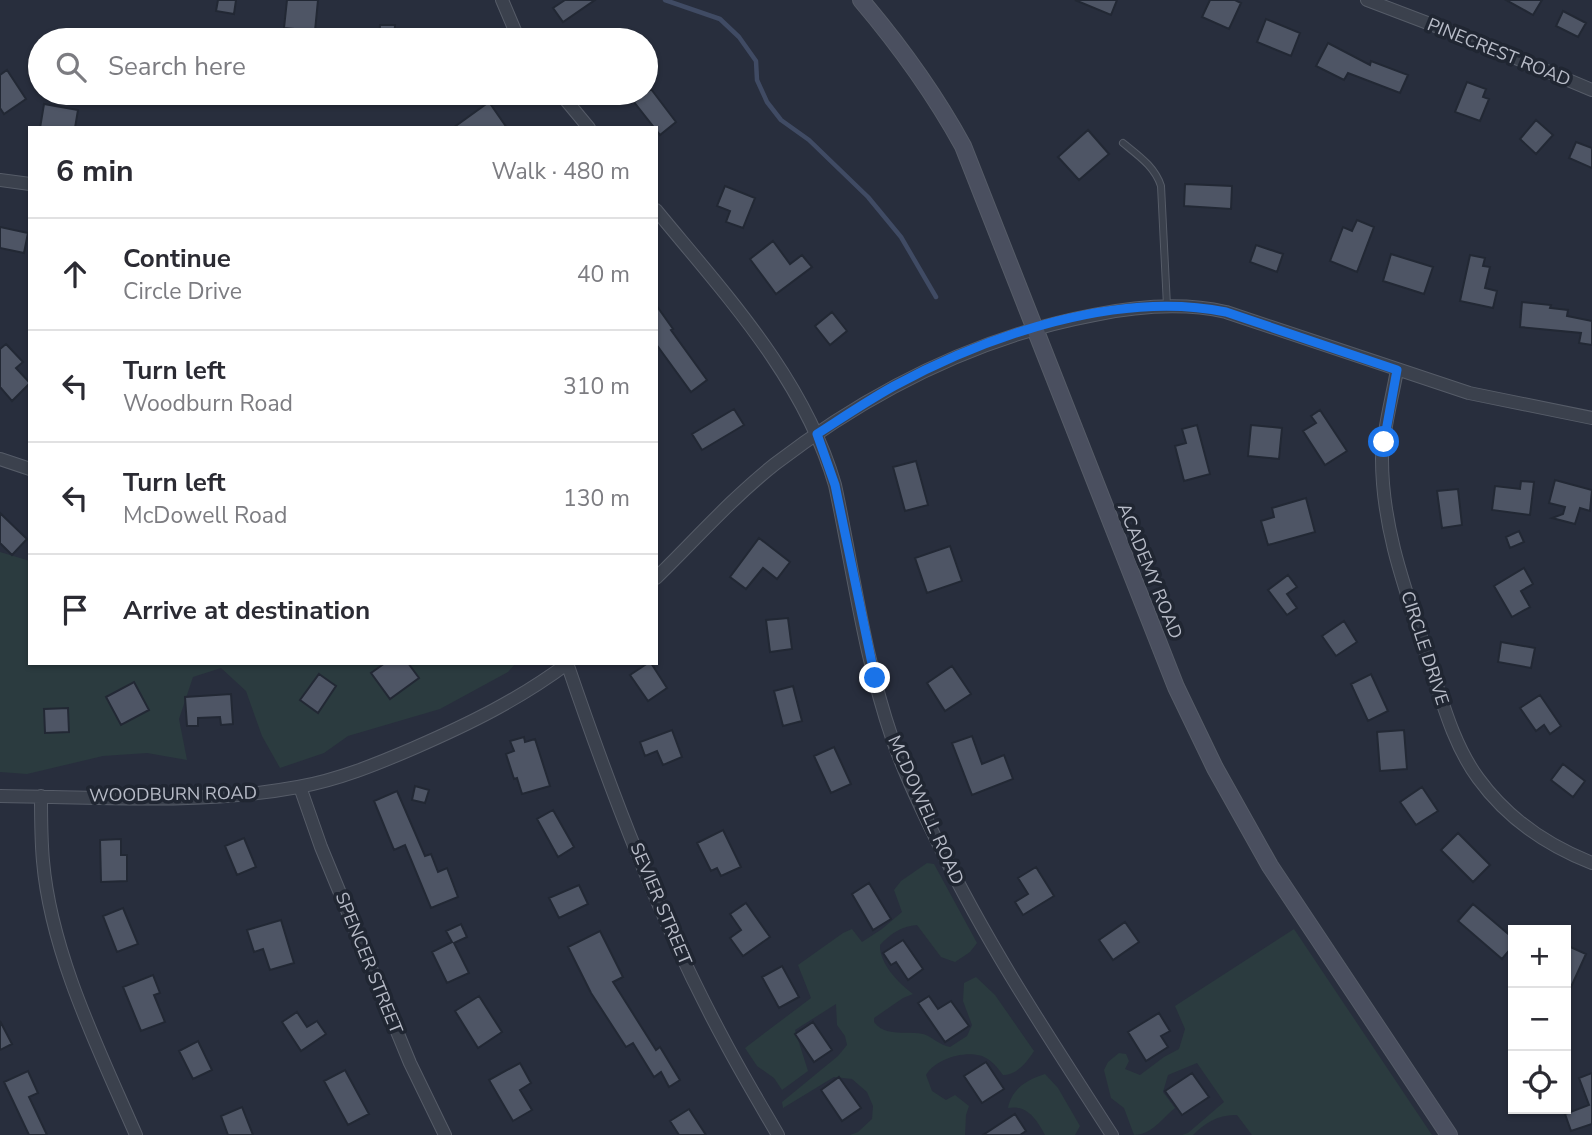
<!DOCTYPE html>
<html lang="en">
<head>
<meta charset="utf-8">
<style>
	:root { --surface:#fff; --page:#f7f7f7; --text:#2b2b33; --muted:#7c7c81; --line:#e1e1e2 }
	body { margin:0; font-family:"Nunito Sans",sans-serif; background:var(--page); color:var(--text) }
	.controls { position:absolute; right:21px; bottom:21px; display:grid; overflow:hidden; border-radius:0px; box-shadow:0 2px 5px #0004 }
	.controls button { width:63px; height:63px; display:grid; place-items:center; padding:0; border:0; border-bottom:2px solid var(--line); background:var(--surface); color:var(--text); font:35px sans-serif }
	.stop { position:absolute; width:21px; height:21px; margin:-16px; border:5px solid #1a73e8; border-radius:50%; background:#fff }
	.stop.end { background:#1a73e8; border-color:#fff; box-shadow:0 2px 7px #0008 }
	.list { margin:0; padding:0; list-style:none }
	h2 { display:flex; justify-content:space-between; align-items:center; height:91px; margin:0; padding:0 28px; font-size:30px }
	h2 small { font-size:23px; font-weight:400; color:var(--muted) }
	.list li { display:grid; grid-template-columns:46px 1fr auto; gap:21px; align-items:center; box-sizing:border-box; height:112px; padding:0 28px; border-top:2px solid var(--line) }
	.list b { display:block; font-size:26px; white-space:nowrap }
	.list p { margin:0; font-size:23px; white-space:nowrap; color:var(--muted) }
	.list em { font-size:23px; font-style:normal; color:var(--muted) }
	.icon { flex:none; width:38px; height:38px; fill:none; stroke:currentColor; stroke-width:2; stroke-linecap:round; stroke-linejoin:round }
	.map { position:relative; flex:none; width:1592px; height:1135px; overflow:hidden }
	.search { position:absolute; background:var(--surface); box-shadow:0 2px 5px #0004; left:28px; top:28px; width:630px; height:77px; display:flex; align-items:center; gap:18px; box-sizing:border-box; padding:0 24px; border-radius:38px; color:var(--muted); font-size:26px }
	.panel { position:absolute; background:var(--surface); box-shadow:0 2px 5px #0004; left:28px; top:126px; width:630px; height:539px; border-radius:0px }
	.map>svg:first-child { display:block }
	.green { fill:#2b3b3f }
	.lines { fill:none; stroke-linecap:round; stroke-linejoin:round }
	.stream { stroke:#404b64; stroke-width:4.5 }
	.building { fill:#4e5565; stroke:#222834; stroke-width:2 }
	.lane-casing { stroke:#565c68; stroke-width:8 }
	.street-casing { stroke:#565c68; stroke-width:14 }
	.secondary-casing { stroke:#565c68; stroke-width:18 }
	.lane { stroke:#3b414d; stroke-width:6 }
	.street { stroke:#3b414d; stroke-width:12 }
	.secondary { stroke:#4a4f5f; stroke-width:16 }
	.route { stroke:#1a73e8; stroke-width:9 }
	.labels { text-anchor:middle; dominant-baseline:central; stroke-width:7; stroke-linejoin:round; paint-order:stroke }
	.street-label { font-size:18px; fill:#b8bcc8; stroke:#202632 }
</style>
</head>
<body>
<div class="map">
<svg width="1592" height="1135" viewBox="0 0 1592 1135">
	<rect width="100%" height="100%" fill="#282e3d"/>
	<!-- green -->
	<path class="green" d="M0 552 30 561V663H516L508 672 440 709 348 736 324 753 280 768 262 736 246 691 221 668 193 677 179 719 187 760 147 753 103 756 27 774 0 772Z
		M927 863 934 864 977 943 970 952 955 962 941 957 917 925C902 926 890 934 880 945 879 963 898 983 913 994L903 998 874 1018V1022C886 1038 906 1030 923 1034 933 1037 939 1045 950 1047L967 1036 972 1025 963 1001 964 983 976 977 995 995 1034 1051C1027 1062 1017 1075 1003 1075 997 1067 992 1060 982 1056 964 1050 935 1059 926 1075L932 1091 946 1100 955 1095 969 1106 966 1115 965 1135H850L858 1132 872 1119 873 1106 867 1092 852 1079 834 1077 783 1108 782 1102 838 1056 847 1045 845 1036 837 1025 836 1004 795 1030 808 1071 782 1090 774 1078 757 1066 745 1048 811 998 798 965 843 933 852 929 862 942 882 929 902 912 894 890 901 881Z
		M1294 929 1432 1135H1252L1237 1115C1220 1114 1204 1123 1193 1135H1182L1188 1133 1224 1102 1197 1063 1168 1075 1163 1092 1175 1108C1162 1118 1152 1135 1134 1135L1124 1108 1111 1098 1104 1070 1108 1062 1119 1053 1126 1054 1129 1061 1125 1069 1140 1075 1164 1057 1179 1049 1185 1029 1175 1006Z
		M1045 1074 1058 1088 1080 1126 1075 1135H1045C1037 1120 1027 1104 1008 1108 1012 1088 1027 1080 1045 1074Z"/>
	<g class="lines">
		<!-- stream -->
		<path class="stream" d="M665 0 720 19 739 37 756 61 757 80 767 102 781 120 809 140 868 197 901 237 936 297"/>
	</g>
	<!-- building -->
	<path class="building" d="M218 0H236L234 14 216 11Z
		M287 0H318L315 31 284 28Z
		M565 0H595L563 22 553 8Z
		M1075 0H1117L1111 15Z
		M1210 0H1235L1241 3 1229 29 1202 17Z
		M1506 0H1542L1533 15Z
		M1563 11 1586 23 1578 37 1556 26Z
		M1266 19 1300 33 1291 56 1257 42Z
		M380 25H395L394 40H379Z
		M1328 43 1370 65 1371 61 1408 75 1400 93 1348 73 1344 80 1316 66Z
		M7 70 26 99 4 114 0 108V75Z
		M1467 82 1486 89 1483 97 1489 99 1480 121 1455 112Z
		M651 89 676 122 660 135 634 102Z
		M489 102 507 128H453Z
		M44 104 78 110 75 128H40Z
		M1536 120 1553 135 1536 154 1520 139Z
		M1088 130 1109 154 1079 180 1058 157Z
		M1576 142 1592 148V168L1569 158Z
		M1185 184 1232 186 1231 209 1184 206Z
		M725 186 755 198 743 228 726 222 730 211 717 206Z
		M1357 220 1374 227 1357 272 1330 261 1343 227 1352 231Z
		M0 227 28 233 24 253 0 248Z
		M773 241 790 264 802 255 812 267 776 294 750 259Z
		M1256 245 1283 254 1277 272 1250 262Z
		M1391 254 1433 267 1424 294 1383 281Z
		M1470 255 1485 258 1483 266 1490 267 1485 288 1497 291 1493 308 1460 301Z
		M1522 302 1551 305 1550 308 1568 310 1567 316 1592 321V345L1579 343 1581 333 1520 327Z
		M656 305 673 329 671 330 707 380 691 392 656 344Z
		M832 312 847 331 830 345 815 326Z
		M6 344 23 362 16 368 30 383 12 401 0 387V349Z
		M734 409 744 425 702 450 692 434Z
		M1320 410 1347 451 1325 465 1303 431 1316 423 1311 416Z
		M1197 425 1210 474 1184 481 1175 446 1186 443 1182 429Z
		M1251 425 1282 428 1279 459 1248 456Z
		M916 461 928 505 905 511 893 467Z
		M1555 480 1592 490 1590 511 1580 508 1575 524 1552 518 1563 514 1565 507 1549 503Z
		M1521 481 1534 482 1530 515 1492 510 1495 486 1520 489Z
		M1458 489 1462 525 1442 528 1437 491Z
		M1306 498 1315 532 1268 545 1261 521 1274 517 1272 508Z
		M0 513 27 539 12 555 0 543Z
		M1519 531 1524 542 1510 548 1506 537Z
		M759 538 790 562 777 579 763 568 746 589 730 577Z
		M950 546 962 581 927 593 915 558Z
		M1524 568 1533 584 1521 591 1530 607 1512 617 1494 586Z
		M1288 575 1297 587 1287 594 1297 608 1287 615 1268 590Z
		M788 618 792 649 770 652 766 620Z
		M1344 621 1357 642 1336 656 1322 636Z
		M1501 642 1535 648 1531 668 1498 662Z
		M385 663H408L419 678 390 699 371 673Z
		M648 663H651L667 688 648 701 630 675Z
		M952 666 971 694 945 711 927 683Z
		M319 674 336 686 318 713 300 700Z
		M1371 674 1388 711 1368 721 1351 684Z
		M134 682 149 710 121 725 106 697Z
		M793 686 802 721 783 726 774 691Z
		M231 694 233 724 221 725 220 717 198 718V726H187L185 697Z
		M1540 695 1561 726 1550 734 1544 725 1536 731 1520 708Z
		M68 708 69 732 45 733 44 709Z
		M672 730 682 757 663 765 657 751 645 756 640 742Z
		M1404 730 1407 769 1380 771 1377 732Z
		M972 736 982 764 1004 755 1013 779 972 795 952 743Z
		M524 737 525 742 535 739 550 786 522 794 517 778 514 779 506 754 514 751 510 741Z
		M834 747 851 784 831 793 814 756Z
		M1563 764 1585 781 1573 797 1551 780Z
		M415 786 429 790 425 803 412 800Z
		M1422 787 1438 811 1416 825 1400 802Z
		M397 791 425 856 431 854 438 872 447 868 458 897 431 908 405 845 394 850 374 801Z
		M553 810 574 847 558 857 537 819Z
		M723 830 741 867 721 876 717 868 711 871 697 843Z
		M1458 833 1490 865 1473 882 1441 850Z
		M244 838 256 867 237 875 225 846Z
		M121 839V855H127V881L101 882 100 840Z
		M1036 867 1054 896 1023 915 1015 902 1028 894 1018 878Z
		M869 883 891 919 873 930 852 894Z
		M579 885 588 904 559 918 549 898Z
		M746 903 770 937 743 956 730 938 741 930 730 914Z
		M1473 904 1513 938V946L1502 959 1458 921Z
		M123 908 138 944 117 952 103 916Z
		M281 920 294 963 270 970 263 949 254 952 247 930Z
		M1125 922 1139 942 1113 960 1099 940Z
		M461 924 467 937 454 943 469 973 447 983 432 952 452 942 446 931Z
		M600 931 623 977 613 982 656 1050 660 1047 680 1080 669 1087 661 1072 654 1077 633 1043 626 1047 591 993 568 947Z
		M903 940 923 969 908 980 896 962 891 965 883 953Z
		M1566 945 1586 954 1566 998Z
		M782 966 799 997 779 1008 762 977Z
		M153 975 160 993 154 995 165 1022 141 1031 123 987Z
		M479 996 502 1032 478 1048 455 1011Z
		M929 996 938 1009 951 1001 969 1026 945 1042 918 1003Z
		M297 1012 307 1027 317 1021 326 1034 301 1051 282 1022Z
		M1159 1013 1170 1031 1161 1036 1168 1047 1146 1061 1128 1032Z
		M0 1021 12 1044 0 1050Z
		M813 1022 832 1050 814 1062 795 1034Z
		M198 1041 212 1070 193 1079 179 1051Z
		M986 1062 1004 1089 982 1103 964 1076Z
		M520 1063 531 1083 520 1090 532 1110 513 1121 489 1080Z
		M345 1070 369 1114 348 1125 324 1081Z
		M28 1071 38 1093 29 1097 47 1135H29L4 1082Z
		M1192 1073 1209 1097 1182 1115 1165 1091Z
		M1592 1073V1124L1571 1131 1565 1114 1589 1105 1579 1078Z
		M839 1077 861 1108 842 1121 821 1090Z
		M242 1107 253 1135H228L221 1116Z
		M689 1109 706 1135H679L670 1121Z
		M1015 1114 1026 1131 1020 1135H983Z"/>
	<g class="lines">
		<!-- lane casing -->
		<g class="lane-casing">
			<path id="lane" d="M1123 143C1139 156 1155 167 1161 186L1167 306"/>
		</g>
		<!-- street casing -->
		<g class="street-casing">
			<path id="street" d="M502 0 519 40
				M1367 0 1480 43 1592 90
				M560 93 589 128
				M0 180 30 184
				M656 210C725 294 804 378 835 485 853 569 864 656 892 738 905 776 923 813 941 849 991 951 1051 1040 1112 1135
				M1397 370C1392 399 1383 430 1382 459 1382 530 1407 594 1429 661 1442 700 1453 744 1478 778 1507 818 1546 845 1592 863
				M0 459 30 469
				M656 578C695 540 732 498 775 464 869 392 977 337 1094 315 1138 306 1182 302 1226 312L1469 393 1592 418
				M567 663C611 792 660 922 725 1042 742 1074 760 1104 778 1135
				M300 787 321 847 410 1063 445 1135
				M0 796C98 797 201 805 298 787 338 780 377 764 414 748 469 724 520 699 568 663
				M41 796C41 818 41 839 43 861 51 954 99 1050 136 1135"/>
		</g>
		<!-- secondary casing -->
		<g class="secondary-casing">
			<path id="secondary" d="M861 0C900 46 934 93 963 146L1176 687 1215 768 1270 866 1449 1135"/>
		</g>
		<!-- lane -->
		<use href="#lane" class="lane"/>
		<!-- street -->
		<use href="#street" class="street"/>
		<!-- secondary -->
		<use href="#secondary" class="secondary"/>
	</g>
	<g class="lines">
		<!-- route -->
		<path class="route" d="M875 678 835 485 817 434C842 418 867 401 894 386 988 335 1118 290 1226 312L1397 370 1384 442"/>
	</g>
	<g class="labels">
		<!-- street labels -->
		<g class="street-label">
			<text transform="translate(1499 52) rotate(22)">PINECREST ROAD</text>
			<text transform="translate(1150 571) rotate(68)">ACADEMY ROAD</text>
			<text transform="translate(1425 648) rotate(72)">CIRCLE DRIVE</text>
			<text transform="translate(173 794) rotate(-1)">WOODBURN ROAD</text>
			<text transform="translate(926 810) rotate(66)">MCDOWELL ROAD</text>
			<text transform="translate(661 904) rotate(67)">SEVIER STREET</text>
			<text transform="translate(369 963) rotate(68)">SPENCER STREET</text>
		</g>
	</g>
</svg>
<div class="controls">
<button>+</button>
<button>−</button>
<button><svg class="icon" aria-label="locate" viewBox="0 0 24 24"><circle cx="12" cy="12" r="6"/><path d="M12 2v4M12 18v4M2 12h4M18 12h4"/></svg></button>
</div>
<div class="stop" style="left:1384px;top:442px"></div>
<div class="stop end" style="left:875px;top:678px"></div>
<div class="search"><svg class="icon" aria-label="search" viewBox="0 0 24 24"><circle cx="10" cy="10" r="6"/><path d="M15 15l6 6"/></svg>Search here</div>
<section class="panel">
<h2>6 min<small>Walk · 480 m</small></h2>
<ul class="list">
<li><svg class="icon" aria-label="ahead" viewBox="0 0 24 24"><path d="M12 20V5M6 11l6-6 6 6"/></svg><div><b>Continue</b><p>Circle Drive</p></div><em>40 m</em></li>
<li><svg class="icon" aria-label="left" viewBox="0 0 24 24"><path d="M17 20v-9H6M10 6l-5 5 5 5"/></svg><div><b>Turn left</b><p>Woodburn Road</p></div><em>310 m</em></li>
<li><svg class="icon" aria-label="left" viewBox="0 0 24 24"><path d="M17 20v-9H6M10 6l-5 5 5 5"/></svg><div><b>Turn left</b><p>McDowell Road</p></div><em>130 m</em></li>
<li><svg class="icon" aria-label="arrive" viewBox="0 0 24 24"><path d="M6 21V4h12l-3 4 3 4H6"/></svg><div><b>Arrive at destination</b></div></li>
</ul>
</section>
</div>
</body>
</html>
